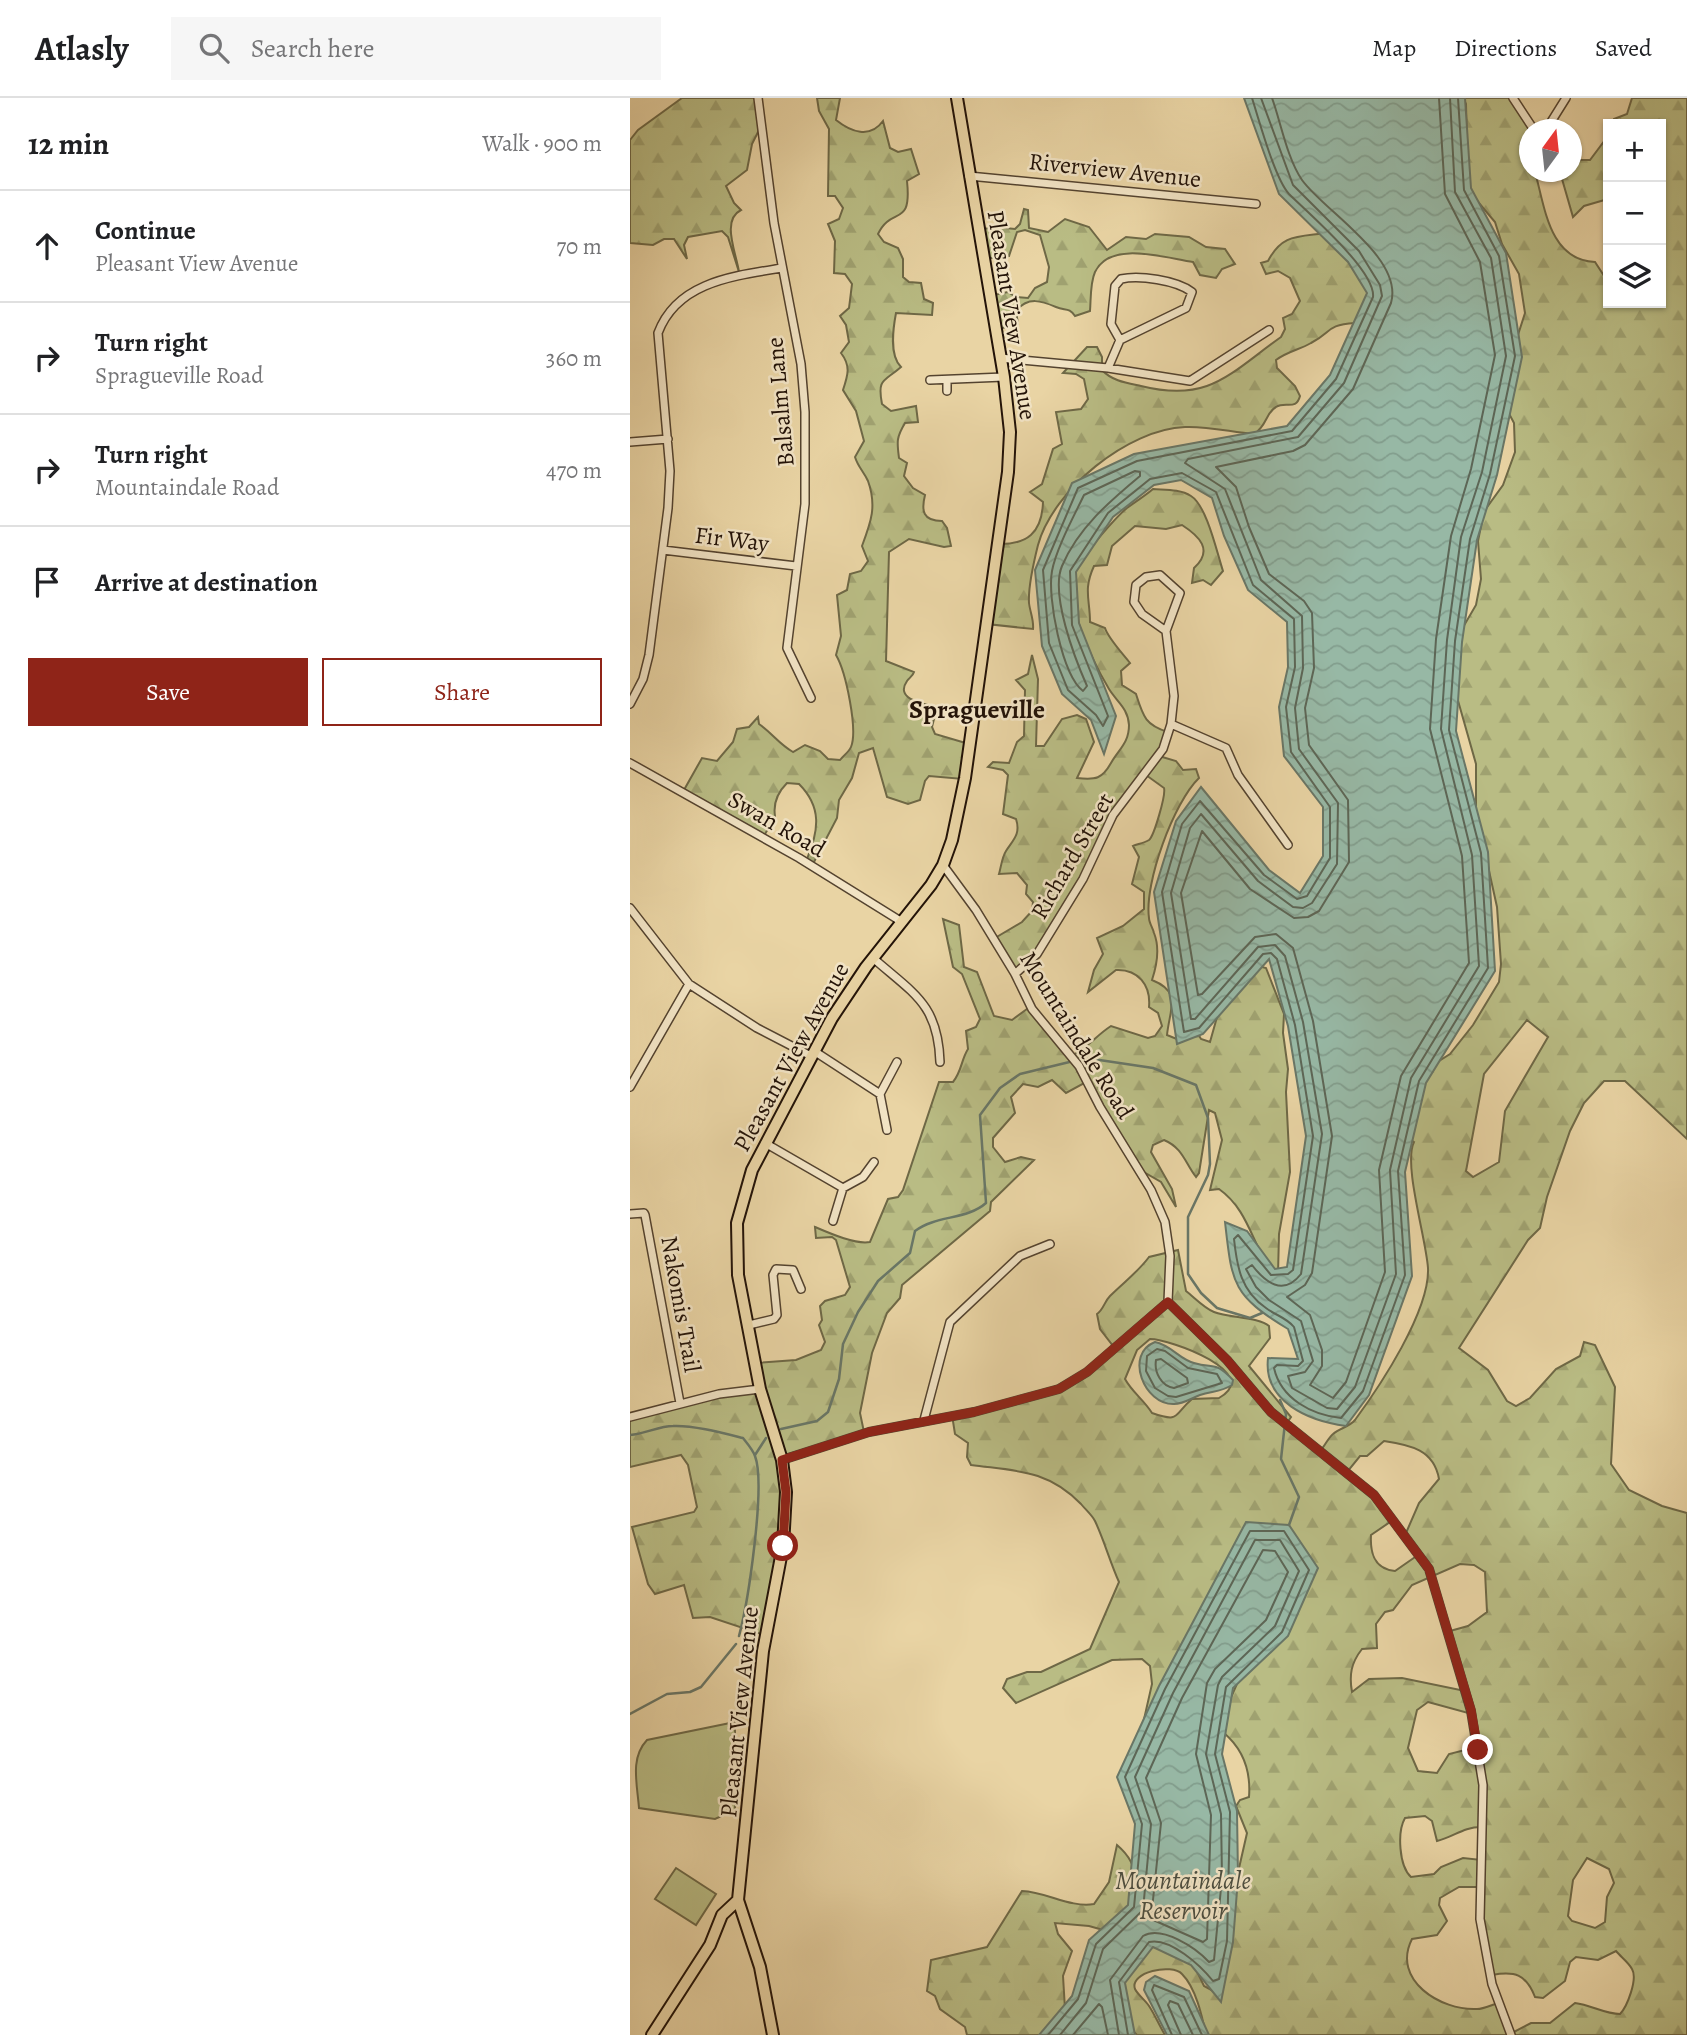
<!DOCTYPE html>
<html lang="en">
<head>
<meta charset="utf-8">
<style>
	:root { --surface:#fff; --page:#f6f6f6; --text:#202124; --muted:#757577; --line:#e0e0e0; --accent:#8f2418 }
	body { margin:0; font-family:Alegreya,serif; background:var(--page); color:var(--text) }
	.controls { position:absolute; right:21px; top:21px; display:grid; overflow:hidden; border-radius:0px; box-shadow:0 2px 5px #0004 }
	.controls button { width:63px; height:63px; display:grid; place-items:center; padding:0; border:0; border-bottom:2px solid var(--line); background:var(--surface); color:var(--text); font:35px sans-serif }
	.compass { position:absolute; left:889px; top:21px; width:63px; height:63px; border-radius:50%; background:var(--surface); box-shadow:0 2px 5px #0004; rotate:15deg }
	.stop { position:absolute; width:21px; height:21px; margin:-16px; border:5px solid #8f2418; border-radius:50%; background:#fff }
	.stop.end { background:#8f2418; border-color:#fff; box-shadow:0 2px 7px #0008 }
	.list { margin:0; padding:0; list-style:none }
	h2 { display:flex; justify-content:space-between; align-items:center; height:91px; margin:0; padding:0 28px; font-size:30px }
	h2 small { font-size:23px; font-weight:400; color:var(--muted) }
	.list li { display:grid; grid-template-columns:46px 1fr auto; gap:21px; align-items:center; box-sizing:border-box; height:112px; padding:0 28px; border-top:2px solid var(--line) }
	.list b { display:block; font-size:26px; white-space:nowrap }
	.list p { margin:0; font-size:23px; white-space:nowrap; color:var(--muted) }
	.list em { font-size:23px; font-style:normal; color:var(--muted) }
	.actions { display:flex; gap:14px; padding:21px 28px }
	.actions a { flex:1; padding:16px 0; border:2px solid var(--accent); border-radius:0px; text-align:center; font-size:24px; color:var(--accent) }
	.actions .main { background:var(--accent); color:#fff }
	.icon { flex:none; width:38px; height:38px; fill:none; stroke:currentColor; stroke-width:2; stroke-linecap:round; stroke-linejoin:round }
	.map { position:relative; flex:none; width:1057px; height:1937px; overflow:hidden }
	header { display:flex; align-items:center; gap:42px; box-sizing:border-box; height:98px; padding:0 35px; background:var(--surface); border-bottom:2px solid var(--line) }
	header strong { font-size:33px }
	nav { display:flex; gap:38px; margin-inline-start:auto; font-size:24px }
	.search { width:490px; height:63px; background:var(--page); display:flex; align-items:center; gap:18px; box-sizing:border-box; padding:0 24px; border-radius:0px; color:var(--muted); font-size:26px }
	main { display:flex }
	aside { flex:1; background:var(--surface) }
	.map>svg:first-child { display:block }
	.forest { fill:url(#forest-firs); stroke:#6e6846; stroke-width:2; fill-rule:evenodd }
	.pitch { fill:#b9bc84; stroke:#6e6846; stroke-width:2 }
	.water { fill:url(#water-waves); stroke:#697666; stroke-width:2 }
	.lines { fill:none; stroke-linecap:round; stroke-linejoin:round }
	.shore { stroke:#5d6656; stroke-width:2 }
	.stream { stroke:#697666; stroke-width:2.5 }
	.street-casing { stroke:#54432f; stroke-width:10 }
	.primary-casing { stroke:#231308; stroke-width:14 }
	.street { stroke:#f1e3c4; stroke-width:7 }
	.primary { stroke:#e9d4a4; stroke-width:10 }
	.route { stroke:#8f2418; stroke-width:9 }
	.labels { text-anchor:middle; dominant-baseline:central; stroke-width:5; stroke-linejoin:round; paint-order:stroke }
	.street-label { font-size:24px; fill:#231308; stroke:#f1e3c4 }
	.neighbourhood-label { font-size:26px; font-weight:bold; fill:#231308; stroke:#f1e3c4 }
	.water-label { font-size:26px; font-style:italic; fill:#4c4d3f; stroke:#f1e3c4 }
</style>
</head>
<body>
<header>
<strong>Atlasly</strong>
<div class="search"><svg class="icon" aria-label="search" viewBox="0 0 24 24"><circle cx="10" cy="10" r="6"/><path d="M15 15l6 6"/></svg>Search here</div>
<nav><a>Map</a><a>Directions</a><a>Saved</a></nav>
</header>
<main>
<aside>
<h2>12 min<small>Walk · 900 m</small></h2>
<ul class="list">
<li><svg class="icon" aria-label="ahead" viewBox="0 0 24 24"><path d="M12 20V5M6 11l6-6 6 6"/></svg><div><b>Continue</b><p>Pleasant View Avenue</p></div><em>70 m</em></li>
<li><svg class="icon" aria-label="right" viewBox="0 0 24 24"><path d="M7 20v-9h11M14 6l5 5-5 5"/></svg><div><b>Turn right</b><p>Spragueville Road</p></div><em>360 m</em></li>
<li><svg class="icon" aria-label="right" viewBox="0 0 24 24"><path d="M7 20v-9h11M14 6l5 5-5 5"/></svg><div><b>Turn right</b><p>Mountaindale Road</p></div><em>470 m</em></li>
<li><svg class="icon" aria-label="arrive" viewBox="0 0 24 24"><path d="M6 21V4h12l-3 4 3 4H6"/></svg><div><b>Arrive at destination</b></div></li>
</ul>
<div class="actions"><a class="main">Save</a><a>Share</a></div>
</aside>
<div class="map">
<svg width="1057" height="1937" viewBox="0 0 1057 1937">
	<defs>
		<pattern id="forest-firs" width="22" height="20" patternUnits="userSpaceOnUse" patternTransform="scale(1.75)"><rect width="22" height="20" fill="#b9bc84"/><path d="M5 1l3.5 6h-7zM16 11l3.5 6h-7z" fill="#9fa170"/></pattern>
		<pattern id="water-waves" width="16" height="10" patternUnits="userSpaceOnUse" patternTransform="scale(1.75)"><rect width="16" height="10" fill="#97b8a5"/><path d="M0 5q4-4 8 0t8 0" fill="none" stroke="#829d8d"/></pattern>
	</defs>
	<rect width="100%" height="100%" fill="#e9d4a4"/>
	<filter id="stains"><feTurbulence type="fractalNoise" baseFrequency=".00286" numOctaves="4"/><feColorMatrix values="0 0 0 0 .2 0 0 0 0 .09 0 0 0 0 .02 0 0 0 .5 -.17"/></filter>
	<radialGradient id="worn" r=".72"><stop offset=".6" stop-color="#630" stop-opacity="0"/><stop offset="1" stop-color="#630" stop-opacity=".3"/></radialGradient>
	<!-- forest -->
	<path class="forest" d="M52 0H128L130 30 122 46 117 72 96 88 104 105 111 112C91 122 106 154 109 174L98 139 92 133 58 139 54 147 57 161 44 141H34L23 147 0 145V42L8 32Z
		M187 0H210L206 22C221 34 240 41 253 23L260 50 268 54 281 51 289 76 277 83C282 131 262 107 248 136L254 144 268 150 273 161V179L279 184 291 185 294 201 303 205 302 217 266 215C263 231 259 257 271 269 254 284 247 280 252 306L261 313 286 308 288 324 275 325C266 340 267 344 269 360L277 365 274 378 283 390 295 397C291 413 293 423 312 423L317 430 321 448 314 449 279 441 259 454 256 563 284 574C283 578 279 580 277 583 264 602 295 606 307 609L302 629 305 636 339 646 333 681 299 678 295 683 290 702 278 706 257 699 243 650 229 655 222 680 209 702 207 720 183 766 177 761C189 732 192 709 169 686L157 685C148 694 143 705 145 718L134 738 54 692 72 660 87 663 103 644 107 631 119 629 128 619 129 626C142 635 149 646 163 654L175 647 190 653 198 661 210 662C213 658 219 654 221 649 228 632 216 574 206 557L211 538 207 497 217 492 220 476 231 473 238 463 232 448C241 424 247 408 238 383 234 374 228 369 225 359L234 343 226 313 213 292C218 277 221 268 211 255L219 244 216 227 210 218 219 210 222 186 215 176 204 175 205 143 198 126 209 121 213 110 205 98H198L199 31 189 13Z
		M833 0H884L900 32V74H905C915 109 919 162 965 164L978 184V205H1031V26H984V21L997 16 1002 0H1057V1041L995 983H974L954 1005 940 1033 917 1099 910 1130 898 1142 829 1250 858 1272 877 1303 886 1308 900 1300 926 1271 950 1258 954 1244 965 1247 985 1289 981 1366 999 1392 1032 1408 1057 1415V1937H576C572 1918 566 1890 552 1876 542 1865 499 1874 505 1891 508 1897 515 1902 519 1908 525 1917 529 1927 535 1937H507L493 1923 482 1905 504 1852 534 1845 562 1863 574 1888 587 1895 589 1858 617 1735 606 1708 610 1702 619 1699C621 1673 614 1652 594 1635L599 1604 610 1579 512 1630 522 1586 520 1568 512 1561 482 1562 386 1605 373 1590 377 1581 397 1574H411L460 1551 489 1484C480 1464 474 1442 465 1423 462 1417 455 1411 451 1406 417 1371 385 1373 341 1367L337 1359 338 1345 325 1336 322 1317C388 1301 433 1298 483 1248L470 1231 467 1216C474 1211 474 1204 480 1198 493 1185 508 1174 519 1159L548 1152 556 1193C565 1200 574 1210 584 1214 599 1220 629 1219 639 1228L640 1240 619 1268 661 1319 657 1325 690 1353C695 1348 698 1340 703 1336 710 1330 719 1329 725 1322 750 1288 800 1213 798 1170 796 1140 773 1066 784 1044L781 1042 798 970 820 956 843 927 869 884 871 866 867 809 846 714V666L821 578 825 543 846 507 851 481 848 443 852 423 855 412 873 387 885 354 884 325 874 306 877 271 895 215 889 176 872 146 865 124 838 92 836 6ZM897 922 918 939 875 1013 869 1064 843 1079 836 1073 854 976ZM520 1241C540 1241 634 1275 589 1300L562 1301C543 1317 551 1325 522 1315 514 1302 502 1294 495 1281L507 1252ZM754 1343C781 1347 804 1352 809 1381L789 1405 776 1435 788 1457 765 1473C744 1471 740 1455 741 1437L763 1422 745 1396 717 1374 730 1358H737ZM830 1466 844 1467 855 1474 857 1514 838 1528 820 1533 835 1593 772 1580 739 1581 722 1594C719 1577 721 1565 732 1551L747 1550 746 1526 755 1514 763 1512 782 1487ZM798 1604 842 1616 847 1649 819 1656 807 1675 788 1673 778 1650 787 1612ZM795 1718 802 1723 807 1743C824 1739 833 1729 851 1729V1762L833 1760 811 1769 804 1776 781 1779C769 1768 767 1734 775 1720ZM957 1760 979 1771 984 1785 977 1799 975 1824 965 1830 942 1823 938 1818 943 1782ZM829 1789H850L856 1860 862 1877C885 1873 896 1876 905 1899L913 1900 935 1883 940 1864 946 1859 968 1862 986 1853C991 1859 999 1865 1002 1871 1008 1881 997 1909 990 1916 975 1916 961 1907 945 1905L920 1925H901L882 1935 868 1905C861 1907 854 1911 847 1911 811 1913 761 1882 782 1841L807 1837 817 1823 809 1807 810 1800Z
		M978 38V101L954 108 943 119 930 74H942V55L950 62H960Z
		M394 111 398 112 399 130 418 134 435 121 459 129 477 152 496 139 516 141 525 136 559 139 576 149 595 151 605 166 592 171 586 180 570 177 563 164C535 160 480 142 465 174 460 185 461 201 460 213L445 218C439 209 435 213 426 209 412 203 398 198 386 213L388 226 365 232 359 198 378 194 386 199 398 200 405 190 417 184 419 169 410 137 395 132 387 134 379 158 354 161 348 132 365 129 385 131 390 126Z
		M696 135 734 180 740 205 725 225C695 227 703 234 681 245 669 252 658 253 646 262L647 270 665 288 670 298C666 313 656 303 646 309 636 314 637 328 624 336 601 334 578 328 555 329 498 331 423 392 408 447 404 463 398 489 399 505 400 514 404 522 403 531L357 526 367 446C397 447 412 435 413 404L400 394 412 386 423 351 432 346 426 314 451 311 458 301 454 281 446 276 433 275 457 249H467L472 259V272C482 283 497 285 511 288 579 305 599 276 651 239L655 231 653 220 662 216 670 203 660 180 648 173 636 176 631 165 638 163C652 136 667 139 696 135Z
		M523 391C535 392 550 391 561 398 577 408 587 455 593 473L581 487 573 482 562 485 564 470C584 452 569 438 552 427L536 431 505 428 482 448 477 467 464 468C453 492 460 501 460 524L475 530C478 540 493 556 500 565L491 573 492 587 506 596C513 618 515 627 538 634L529 658 546 663 553 672 566 671 569 680C544 704 514 785 519 820 519 825 523 830 524 835 530 850 527 867 522 882 552 894 540 909 537 937L549 942 567 934 571 941 580 944 598 880 613 864 636 870 654 916 653 935 658 971 656 994 660 1074 649 1136 648 1177C623 1158 623 1115 589 1091L580 1092 592 1042 585 1015 579 1012 569 1075 566 1079C555 1065 553 1050 534 1042L523 1047 521 1054 542 1091 546 1109 531 1084 512 1073 456 984 436 995 422 982 408 989 393 986 381 999 385 1015 363 1040V1049L375 1064 391 1059 404 1062 361 1104 360 1113 272 1187 270 1200 257 1215 242 1255 230 1315 234 1334 148 1359 155 1421 134 1537 80 1519 63 1520 54 1487 25 1496 18 1486 2 1429 64 1414 67 1409 58 1367 51 1357 0 1369V1318L130 1289 126 1265 166 1262 191 1252 195 1244 189 1227 192 1222 190 1208 195 1203 215 1197 220 1189 206 1142 202 1139 186 1140 185 1129C199 1135 226 1147 240 1144L258 1101 268 1099 273 1092 309 984H323C332 973 331 962 338 951L336 933 346 929 350 921 332 876 323 869 313 821 329 827 334 869 347 874 364 918 382 922 401 908 443 957C458 949 467 937 481 928L518 940 525 938 532 928 528 915 519 909C521 887 508 871 486 872L458 894 464 872 473 856 467 840 493 828 514 811V794L502 786 509 759 503 748C508 746 514 745 519 742 524 738 536 697 534 690L516 677C465 738 444 819 386 873L365 840 392 824 402 813 403 804 396 796 397 787 387 775 369 776C371 769 372 759 376 753 383 742 391 736 386 721L373 716 378 677 373 672 358 669 363 664 379 665 387 644 394 638 395 592 386 582 398 576 402 557 408 581 406 648H414L432 621 447 617 456 621 464 644 447 680C466 682 472 681 481 665 489 651 499 645 499 627 498 610 487 604 479 591 463 564 432 502 445 471 450 460 488 417 497 410 506 403 515 398 523 391Z
		M487 1747C520 1775 502 1804 484 1835L459 1828 425 1825 428 1836 442 1853 433 1878 435 1911 426 1937H337L335 1929 310 1911 305 1898 297 1893 301 1862 357 1849 392 1793C417 1794 440 1810 464 1806L479 1784Z"/>
	<!-- pitch -->
	<path class="pitch" d="M105 1624V1712L85 1721 9 1710C7 1685 0 1660 17 1642Z
		M46 1770 86 1796 66 1827 25 1801Z"/>
	<!-- water -->
	<path class="water" d="M614 0H835L841 90 876 155 892 259 867 377 847 442 832 544 826 633 858 754 865 873 796 985 775 1074 782 1178 739 1297 716 1328C679 1323 633 1304 638 1260L668 1261 658 1231C602 1197 602 1186 595 1124L617 1133 645 1171 657 1169 676 1038 658 928 639 861 573 936 547 946 524 794 546 723 571 689 639 772 670 795 693 758V709L654 658 649 609 658 569 657 524 618 492 594 438 582 400 551 382 524 387 483 419 446 474 449 525 486 618 474 656 461 622 432 596 412 548 405 472 442 385 504 356 657 328 700 277 737 195 718 164 649 96Z
		M525 1244C541 1247 549 1261 564 1265 585 1271 585 1263 603 1282L602 1287C591 1294 582 1293 570 1297 562 1300 553 1306 544 1306 514 1307 494 1256 525 1244Z
		M616 1424 659 1427 688 1470 658 1538 603 1590 592 1656 607 1713 608 1780 603 1844 591 1904 561 1867 523 1849 495 1885 505 1937H409L442 1898 459 1842 498 1807 505 1726 487 1679 529 1588Z
		M525 1878 559 1893 579 1937H537L514 1892 516 1884Z"/>
	<g class="lines">
		<!-- shore -->
		<path class="shore" d="M622 0C629 22 645 81 659 96 678 115 746 173 743 199L706 281 662 333 507 363 448 390 413 472 419 545 438 592 466 617 473 628 478 618 442 527 440 473 478 415 520 381 552 375 586 394 623 487 664 521 665 569 656 609 661 654 700 709V760L677 798 667 801 634 777 570 703 552 726 532 794 554 934 569 930 633 856 641 855 647 861 665 927 683 1038 663 1172 658 1176 641 1177 608 1137 604 1141C607 1169 611 1193 636 1210 645 1217 657 1220 664 1229L673 1263 668 1268 647 1267 644 1270C651 1301 682 1317 711 1320L733 1293 775 1177 768 1073 789 983 858 870 851 755 819 632 825 543 840 441 860 376 885 258 869 158 834 92 828 0
			M631 0 663 87 729 153 750 187 752 198 714 285 668 339 558 361 555 365 595 391 631 482 672 518 673 570 665 610 669 651 708 705 707 766 682 805 673 810 663 809 628 783 571 716 560 730 541 795 561 921H565L628 849 645 847 655 858 673 924 692 1036 671 1176C653 1199 635 1184 622 1167L616 1171 626 1189 639 1202 671 1223 683 1263 675 1274 658 1278 662 1290 697 1310 707 1311 725 1289 766 1176 760 1072 781 980 849 868 842 757 811 631 817 542 831 439 852 374 876 258 861 160 825 94 820 0
			M642 0C651 25 657 60 672 82 694 113 774 160 761 205L723 291 675 347 663 353 586 369 606 389 619 429 639 476 674 503 682 515 684 570 675 610 679 647 718 702 719 764 689 813 678 819 664 820 620 791 572 733 551 795 568 897 572 896 625 839 646 836 663 850 683 923 702 1038 682 1175 675 1187 657 1199 680 1217 692 1252V1268L680 1287 703 1300 716 1284 755 1174 749 1072 771 978 839 865 832 758 800 631 806 541 821 438 841 371 865 257 850 164 815 96 809 0
			M505 373 510 374V378C480 403 448 430 432 468 420 496 445 561 457 588L453 593C432 577 417 499 422 473 426 451 444 418 454 397Z
			M527 1251 535 1253 558 1270 587 1276 592 1285 546 1299 538 1298 525 1290 516 1273 517 1258Z
			M531 1261 557 1280 558 1285 544 1290C531 1288 524 1274 526 1262Z
			M633 1452 645 1453 658 1474 636 1522 585 1571 577 1585 566 1656 581 1717 577 1841 573 1844 521 1821 531 1725 516 1680 552 1600Z
			M418 1937 448 1901 466 1846 504 1809 512 1726 495 1679 535 1591 620 1433H654L679 1472 652 1534 596 1589 585 1656 600 1714 597 1843 589 1881 583 1883C571 1868 540 1839 519 1844L489 1884 498 1937
			M430 1937 456 1905 473 1851 513 1812 521 1726 505 1679 543 1595 625 1442H650L669 1473 645 1528 592 1579 588 1587 576 1656 591 1716 592 1780 584 1862 579 1864C566 1850 532 1827 513 1838L480 1882 489 1937
			M443 1937 469 1906 472 1909 478 1937
			M542 1937 522 1892 524 1887 554 1899 572 1937
			M551 1937 538 1907 540 1903 548 1906 563 1937"/>
		<!-- stream -->
		<path class="stream" d="M650 1302 656 1316 651 1361 669 1399 659 1427
			M151 1331 187 1323 198 1314 209 1281 213 1246 228 1214 248 1183 280 1155 285 1133C306 1117 337 1122 356 1105L350 1017 370 990 390 976 456 960 523 970 566 987 578 1020 580 1066 578 1077 558 1119V1176L571 1195 587 1210 620 1220 632 1215
			M0 1337C15 1336 29 1328 43 1328 63 1327 93 1335 113 1340 117 1345 123 1352 125 1358 136 1387 118 1505 109 1538
			M125 1357 136 1340
			M0 1616 37 1596 60 1594 71 1589 106 1546"/>
		<!-- street casing -->
		<g class="street-casing">
			<path id="street" d="M128 0 144 125 171 266 175 314V406L157 550 181 600
				M883 0 904 32
				M916 32 936 0
				M339 78 626 106
				M370 260 478 270 560 283 639 232
				M478 270 490 242 481 226 485 188 491 181C509 177 546 182 562 194L556 210 490 242
				M300 282 374 279
				M317 282V293
				M0 344 38 341
				M33 452 166 468
				M0 606 13 581 19 557 38 410 40 373 28 235C47 184 103 178 152 170
				M541 626 596 650 608 677 658 747
				M0 665 169 760 272 824
				M313 767 346 812 385 876 402 911 449 968 470 1009 521 1092 535 1124 540 1158 538 1204 597 1262 641 1314 744 1397 799 1471 841 1613 853 1687 850 1821 862 1886 881 1937
				M0 810 59 886 127 930 181 958
				M243 860C284 896 308 906 310 964
				M385 876 407 856 453 781 483 717 533 651 541 626 544 598 536 533 550 495 530 477 516 479 506 487 504 504 512 516 536 533
				M184 953 250 996 257 1032
				M0 989 59 886
				M250 996 267 964
				M135 1045 213 1090 203 1123
				M213 1090 233 1079 244 1064
				M0 1116 14 1115 15 1117 50 1305
				M119 1227 144 1221 147 1217 143 1177 146 1171 163 1172 171 1191
				M0 1319 89 1296 130 1291
				M294 1322 320 1224 390 1158 420 1146
				M152 1362 239 1334 344 1314 429 1291 457 1274 538 1204"/>
		</g>
		<!-- primary casing -->
		<g class="primary-casing">
			<path id="primary" d="M108 1802 130 1869 143 1937
				M22 1937 80 1847 92 1817 108 1802 133 1553 153 1448 156 1394 152 1362 130 1291 108 1177 107 1125 122 1072 202 920 236 869 301 787 313 767 322 742 335 680 378 374 380 334 374 279 327 0"/>
		</g>
		<!-- street -->
		<use href="#street" class="street"/>
		<!-- primary -->
		<use href="#primary" class="primary"/>
	</g>
	<g class="lines">
		<!-- route -->
		<path class="route" d="M153 1448 156 1394 152 1362 239 1334 344 1314 429 1291 457 1274 538 1204 597 1262 641 1314 744 1397 799 1471 841 1612 848 1652"/>
	</g>
	<g class="labels">
		<!-- street labels -->
		<g class="street-label">
			<text transform="translate(485 72) rotate(6)">Riverview Avenue</text>
			<text transform="translate(382 217) rotate(81)">Pleasant View Avenue</text>
			<text transform="translate(150 304) rotate(-95)">Balsalm Lane</text>
			<text transform="translate(102 441) rotate(7)">Fir Way</text>
			<text transform="translate(147 726) rotate(30)">Swan Road</text>
			<text transform="translate(442 758) rotate(-60)">Richard Street</text>
			<text transform="translate(447 937) rotate(58)">Mountaindale Road</text>
			<text transform="translate(161 959) rotate(-61)">Pleasant View Avenue</text>
			<text transform="translate(51 1206) rotate(80)">Nakomis Trail</text>
			<text transform="translate(109 1614) rotate(-84)">Pleasant View Avenue</text>
		</g>
		<!-- neighbourhood labels -->
		<g class="neighbourhood-label">
			<text x="347" y="611">Spragueville</text>
		</g>
		<!-- water labels -->
		<g class="water-label">
			<text x="553" y="1782">Mountaindale<tspan x="553" dy="30">Reservoir</tspan></text>
		</g>
	</g>
	<rect width="100%" height="100%" filter="url(#stains)"/>
	<rect width="100%" height="100%" fill="url(#worn)"/>
</svg>
<div class="controls">
<button>+</button>
<button>−</button>
<button><svg class="icon" aria-label="layers" viewBox="0 0 24 24"><path d="M12 4l9 5-9 5-9-5zM3 14l9 5 9-5"/></svg></button>
</div>
<svg class="compass" viewBox="-18 -18 36 36"><path d="M0-13l5 13h-10z" fill="#e53935"/><path d="M0 13l5-13h-10z" fill="#757577"/></svg>
<div class="stop" style="left:153px;top:1448px"></div>
<div class="stop end" style="left:848px;top:1652px"></div>
</div>
</main>
</body>
</html>
